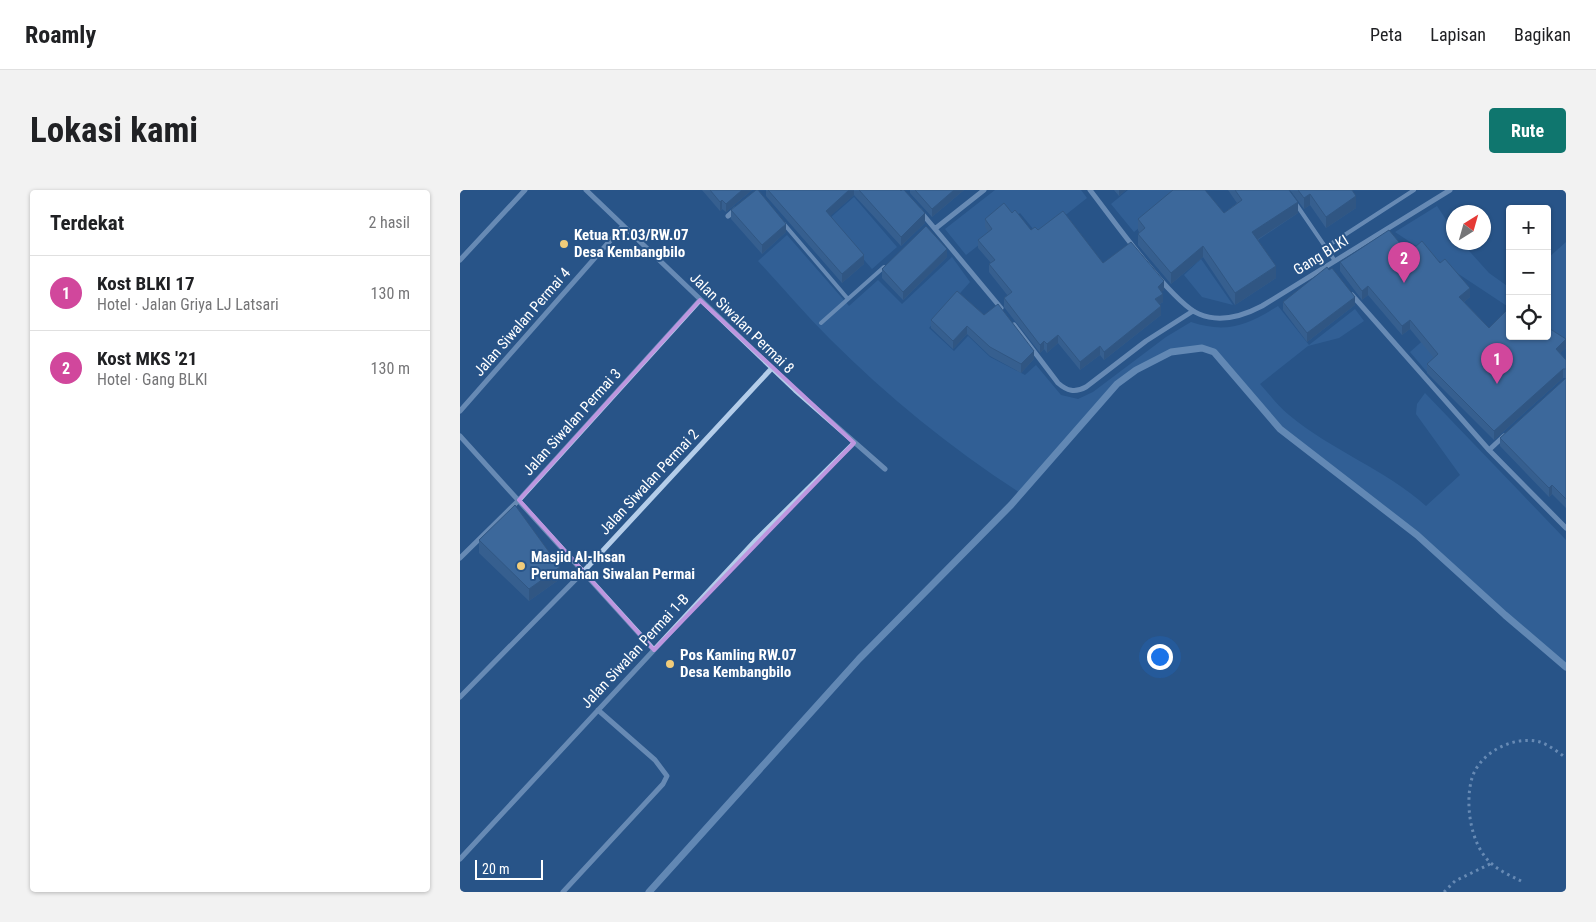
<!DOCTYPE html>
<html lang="id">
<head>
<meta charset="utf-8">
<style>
	:root { --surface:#fff; --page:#f2f2f2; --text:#202124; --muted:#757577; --line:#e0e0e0; --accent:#0f766e }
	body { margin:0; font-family:"Roboto Condensed",sans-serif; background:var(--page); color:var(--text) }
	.controls { position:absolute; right:15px; top:15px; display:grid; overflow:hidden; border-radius:5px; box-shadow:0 1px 4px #0004 }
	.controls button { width:45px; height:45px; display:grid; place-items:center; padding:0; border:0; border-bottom:1px solid var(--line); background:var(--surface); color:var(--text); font:25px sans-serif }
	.compass { position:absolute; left:986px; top:15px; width:45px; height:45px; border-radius:50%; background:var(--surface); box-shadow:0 1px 4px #0004; rotate:37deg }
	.scale { position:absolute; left:15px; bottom:12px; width:68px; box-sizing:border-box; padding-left:5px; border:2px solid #fff; border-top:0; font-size:14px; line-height:18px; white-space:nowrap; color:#fff; -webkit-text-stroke:4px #285488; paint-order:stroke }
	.you { position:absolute; left:699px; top:466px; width:18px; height:18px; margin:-12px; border:4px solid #fff; border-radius:50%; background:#1a73e8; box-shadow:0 0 0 8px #1a73e833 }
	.badge { display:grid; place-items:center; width:32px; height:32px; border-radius:50%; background:var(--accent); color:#fff; font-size:16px; font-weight:700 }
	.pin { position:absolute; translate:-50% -41px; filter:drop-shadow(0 1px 2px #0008) }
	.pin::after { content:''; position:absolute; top:26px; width:18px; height:15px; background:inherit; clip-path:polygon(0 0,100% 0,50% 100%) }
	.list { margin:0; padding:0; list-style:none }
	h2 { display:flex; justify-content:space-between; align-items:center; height:65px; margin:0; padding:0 20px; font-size:21px }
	h2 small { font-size:16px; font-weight:400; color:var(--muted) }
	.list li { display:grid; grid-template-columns:32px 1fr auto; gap:15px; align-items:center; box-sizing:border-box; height:75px; padding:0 20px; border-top:1px solid var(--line) }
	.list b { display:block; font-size:19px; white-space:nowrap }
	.list p { margin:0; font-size:16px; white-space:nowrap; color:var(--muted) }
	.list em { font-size:16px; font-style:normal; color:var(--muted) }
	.icon { flex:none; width:28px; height:28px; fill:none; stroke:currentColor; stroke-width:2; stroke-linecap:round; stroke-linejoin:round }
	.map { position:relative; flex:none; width:1106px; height:702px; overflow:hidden; border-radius:5px }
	header { display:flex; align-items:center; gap:30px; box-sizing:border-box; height:70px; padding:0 25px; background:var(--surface); border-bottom:1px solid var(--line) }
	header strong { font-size:24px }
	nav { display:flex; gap:28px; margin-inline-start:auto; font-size:18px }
	.intro { display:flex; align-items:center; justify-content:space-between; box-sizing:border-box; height:120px; padding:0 30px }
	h1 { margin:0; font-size:35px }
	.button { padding:12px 22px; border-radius:5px; background:var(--accent); color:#fff; font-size:18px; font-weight:700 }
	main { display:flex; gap:30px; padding:0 30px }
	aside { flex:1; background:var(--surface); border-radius:5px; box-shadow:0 1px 4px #0004 }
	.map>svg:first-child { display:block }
	.green { fill:#3c6ea4 }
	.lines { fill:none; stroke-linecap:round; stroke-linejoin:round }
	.stream { stroke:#a9c8e9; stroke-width:7 }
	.path { stroke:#b4cde9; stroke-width:3; stroke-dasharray:2.5 4; stroke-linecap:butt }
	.lane { stroke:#b4cde9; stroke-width:4 }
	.street { stroke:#b4cde9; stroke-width:5 }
	.wall { fill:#486e98 }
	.shaded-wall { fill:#3b5a7c }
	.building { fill:#5480b1; stroke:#3b5a7c }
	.marked { fill:none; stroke:#bd96df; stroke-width:4; stroke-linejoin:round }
	.poi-dot { fill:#f1cc7a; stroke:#285488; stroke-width:2 }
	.labels { text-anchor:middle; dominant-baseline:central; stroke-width:4; stroke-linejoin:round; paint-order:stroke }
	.poi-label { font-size:15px; font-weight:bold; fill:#fff; stroke:#285488; text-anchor:start }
	.street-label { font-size:15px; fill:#fff; stroke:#285488 }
</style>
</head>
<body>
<header>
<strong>Roamly</strong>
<nav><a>Peta</a><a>Lapisan</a><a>Bagikan</a></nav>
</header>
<div class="intro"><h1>Lokasi kami</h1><a class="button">Rute</a></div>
<main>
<aside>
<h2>Terdekat<small>2 hasil</small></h2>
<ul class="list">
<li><span class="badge" style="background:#d1479c">1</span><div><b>Kost BLKI 17</b><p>Hotel · Jalan Griya LJ Latsari</p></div><em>130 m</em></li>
<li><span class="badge" style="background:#d1479c">2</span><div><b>Kost MKS '21</b><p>Hotel · Gang BLKI</p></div><em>130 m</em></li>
</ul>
</aside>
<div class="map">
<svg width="1106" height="702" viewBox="0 0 1106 702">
	<rect width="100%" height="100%" fill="#285488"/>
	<!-- green -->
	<path class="green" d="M535 0H621L627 8 579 46 560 23 506 65 485 39Z
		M668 0H725L674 42 651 14Z
		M394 7 437 57 412 79 369 29Z
		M977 16 993 40 994 52 1002 53 1029 83 1050 98V118L935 42Z
		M327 45 389 116 418 90 442 114 492 67 510 92 469 138 494 161 508 146 530 167 565 185 576 175 601 205 618 209 633 202 706 147 731 132C767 144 787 135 818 116L849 155 895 119 904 131 879 148 848 156 800 194C810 205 818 216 829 225 872 261 925 279 966 316L1000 285 956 224 957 214 965 203 1106 350V477L1045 425 957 345 820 239 758 166C749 157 739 157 726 159 660 168 605 257 562 304 493 260 428 207 370 149 345 124 322 97 298 71Z
		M1106 52V155L1087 143V69Z
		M741 69 773 115 742 107 724 85Z
		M985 131 990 160 967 182 950 162Z"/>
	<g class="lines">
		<!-- stream -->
		<path class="stream" d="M189 702 399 469 551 315 657 194 676 180 711 162 742 158 754 162 820 239 957 345 1045 425 1106 477"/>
		<!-- path -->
		<path class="path" d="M1061 691C1049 685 1035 679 1026 668 1010 649 1005 612 1012 588 1020 562 1054 545 1080 552 1089 555 1098 562 1106 568
			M984 702 995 691 1032 673"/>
		<!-- lane -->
		<path class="lane" d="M836 14 875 71
			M324 34 388 109
			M866 57 954 0
			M361 133 424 77"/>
		<!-- street -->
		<path class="street" d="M126 0 335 200 425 279
			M630 0C651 27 712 113 739 124 760 133 783 126 802 116L990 0
			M460 21 541 118
			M268 26 276 19
			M476 38 524 0
			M0 70 65 0
			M892 105 1029 260 1044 246
			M554 135 598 193C607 201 615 203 626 197L686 151 733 121
			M0 221 163 36
			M0 246 194 460
			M1029 260 1106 338
			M0 368 59 310 240 110
			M0 507 123 382 312 178
			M0 669 296 350 394 253
			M103 702 203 594 207 586 195 570 138 520"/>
	</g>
	<!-- wall -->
	<path class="wall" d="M242 0H292L266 22 262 19 260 21Z
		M306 0H440L465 33 441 56 394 5 370 26 404 74 382 93 306 6Z
		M450 0H504L472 27 450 3Z
		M654 0H666L659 6Z
		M768 0H829L838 23 798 50 816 88 775 115 743 67 711 94 678 55V44L679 42 678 40V29L764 23 777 13Z
		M830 0H892L896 18 866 38 850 15 844 19Z
		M271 20 326 42 302 64 271 29Z
		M552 23 571 40H578L643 73 704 100 701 102 703 112 700 114 701 125 644 170 640 165 620 180 598 153 587 163 584 159 580 163 544 117V108L548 106 529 82V74L531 73 518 58V50L528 42 525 37V29Z
		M948 63 1010 107 1004 112 1029 138 1106 158 1100 163 1106 170V188H1103L1034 250 967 183V174L974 168 950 139 942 145 908 105 902 110 880 81V72Z
		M487 67 443 110 422 88V79Z
		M497 101 574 169 561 183 530 166 507 144 493 159 471 138V130Z
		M823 112 895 115 847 152 823 120Z
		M1106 188V318L1092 304 1089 307 1040 256V248Z
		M19 350 100 389 69 411 19 363Z"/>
	<!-- shaded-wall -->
	<path class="shaded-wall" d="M282 0H292L266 22V14Z
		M389 0H394V5L366 30V21Z
		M494 0H504L472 27V19Z
		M659 0H666L659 6Z
		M850 4V15L844 19V8Z
		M896 6V18L866 38V27Z
		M262 10V19L260 21V12Z
		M838 12V23L792 53V42Z
		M465 23V33L441 56V47Z
		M326 34V42L302 64V55Z
		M743 56V67L711 94V83Z
		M487 59V67L443 110V102Z
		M404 65V74L382 93V84Z
		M816 76V88L775 115V103Z
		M704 91V100L698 105V97Z
		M908 96V105L902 110V101Z
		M1010 98V107L999 116V107Z
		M703 104V112L695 117V109Z
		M895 107V115L847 152V143Z
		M701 116V125L644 170V162Z
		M950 130V139L942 145V136Z
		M507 136V144L493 159V151Z
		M598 145V153L587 163V154Z
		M1106 149V158L1096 167V159Z
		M584 151V159L580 163V155Z
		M640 156V165L620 180V172Z
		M574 161V169L561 183V174Z
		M1103 179V188L1034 250V241Z
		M1092 295V304L1089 307V298Z
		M100 377V389L69 411V399Z"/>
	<!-- building -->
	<path class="building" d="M250 0H282L266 14 262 10 260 12Z
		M296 0H298L326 34 302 55 271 20Z
		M308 0H389L366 21 404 65 382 84Z
		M399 0H440L441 1 442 0H444L465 23 441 47Z
		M455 0H494L472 19Z
		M713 0H745L764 23 782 10 775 0H829L838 12 792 42 816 76 775 103 743 56 711 83 678 44 685 38 678 29Z
		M838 0H892L896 6 866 27 850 4 844 8Z
		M544 13 552 23 555 20 571 40 575 37 578 40 603 21 643 73 671 52 704 91 698 97 703 104 695 109 701 116 644 162 640 156 620 172 598 145 587 154 584 151 580 155 544 108 552 102 529 74 535 70 518 50 532 39 525 29Z
		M466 36 487 59 443 102 422 79Z
		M929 40 948 63 962 51 980 73 985 69 1010 98 999 107 1029 138 1050 117V146H1087V137L1106 149 1096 159 1106 170V179H1103L1034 241 967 174 978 164 950 130 942 136 908 96 902 101 880 72Z
		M867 77 869 80 872 78 895 107 847 143 823 112Z
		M497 101 524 125 538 114 574 161 561 174 530 157 507 136 493 151 471 130Z
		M1106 188V309L1092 295 1089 298 1040 248Z
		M55 315 100 377 69 399 19 350Z"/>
	<!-- marked area -->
	<path d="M0 0H1106V702H0ZM240 110 394 253 194 460 59 310Z" fill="#285488" fill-opacity=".55" fill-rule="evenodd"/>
	<path class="marked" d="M240 110 394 253 194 460 59 310Z"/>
	<!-- markers -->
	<g class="poi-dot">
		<circle cx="104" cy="54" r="5"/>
		<circle cx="61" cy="376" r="5"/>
		<circle cx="210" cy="474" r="5"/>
	</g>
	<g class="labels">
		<!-- poi labels -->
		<g class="poi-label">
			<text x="114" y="45">Ketua RT.03/RW.07<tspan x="114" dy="17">Desa Kembangbilo</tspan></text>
			<text x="71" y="367">Masjid Al-Ihsan<tspan x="71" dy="17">Perumahan Siwalan Permai</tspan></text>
			<text x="220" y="465">Pos Kamling RW.07<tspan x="220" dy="17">Desa Kembangbilo</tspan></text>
		</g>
		<!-- street labels -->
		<g class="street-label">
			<text transform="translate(861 65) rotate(-32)">Gang BLKI</text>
			<text transform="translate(62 132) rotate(-49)">Jalan Siwalan Permai 4</text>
			<text transform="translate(282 133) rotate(44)">Jalan Siwalan Permai 8</text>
			<text transform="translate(112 232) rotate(-48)">Jalan Siwalan Permai 3</text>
			<text transform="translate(189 292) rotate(-47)">Jalan Siwalan Permai 2</text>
			<text transform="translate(175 461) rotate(-47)">Jalan Siwalan Permai 1-B</text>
		</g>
	</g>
</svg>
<div class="controls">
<button>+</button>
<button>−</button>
<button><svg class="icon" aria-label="locate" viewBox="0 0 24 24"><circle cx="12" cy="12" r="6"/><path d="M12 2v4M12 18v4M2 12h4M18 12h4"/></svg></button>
</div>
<svg class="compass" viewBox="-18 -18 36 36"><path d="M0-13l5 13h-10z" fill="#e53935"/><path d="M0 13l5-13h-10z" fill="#757577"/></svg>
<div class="scale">20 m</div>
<div class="you"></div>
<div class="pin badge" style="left:1037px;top:194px;background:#d1479c">1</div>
<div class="pin badge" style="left:944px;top:93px;background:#d1479c">2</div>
</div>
</main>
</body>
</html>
